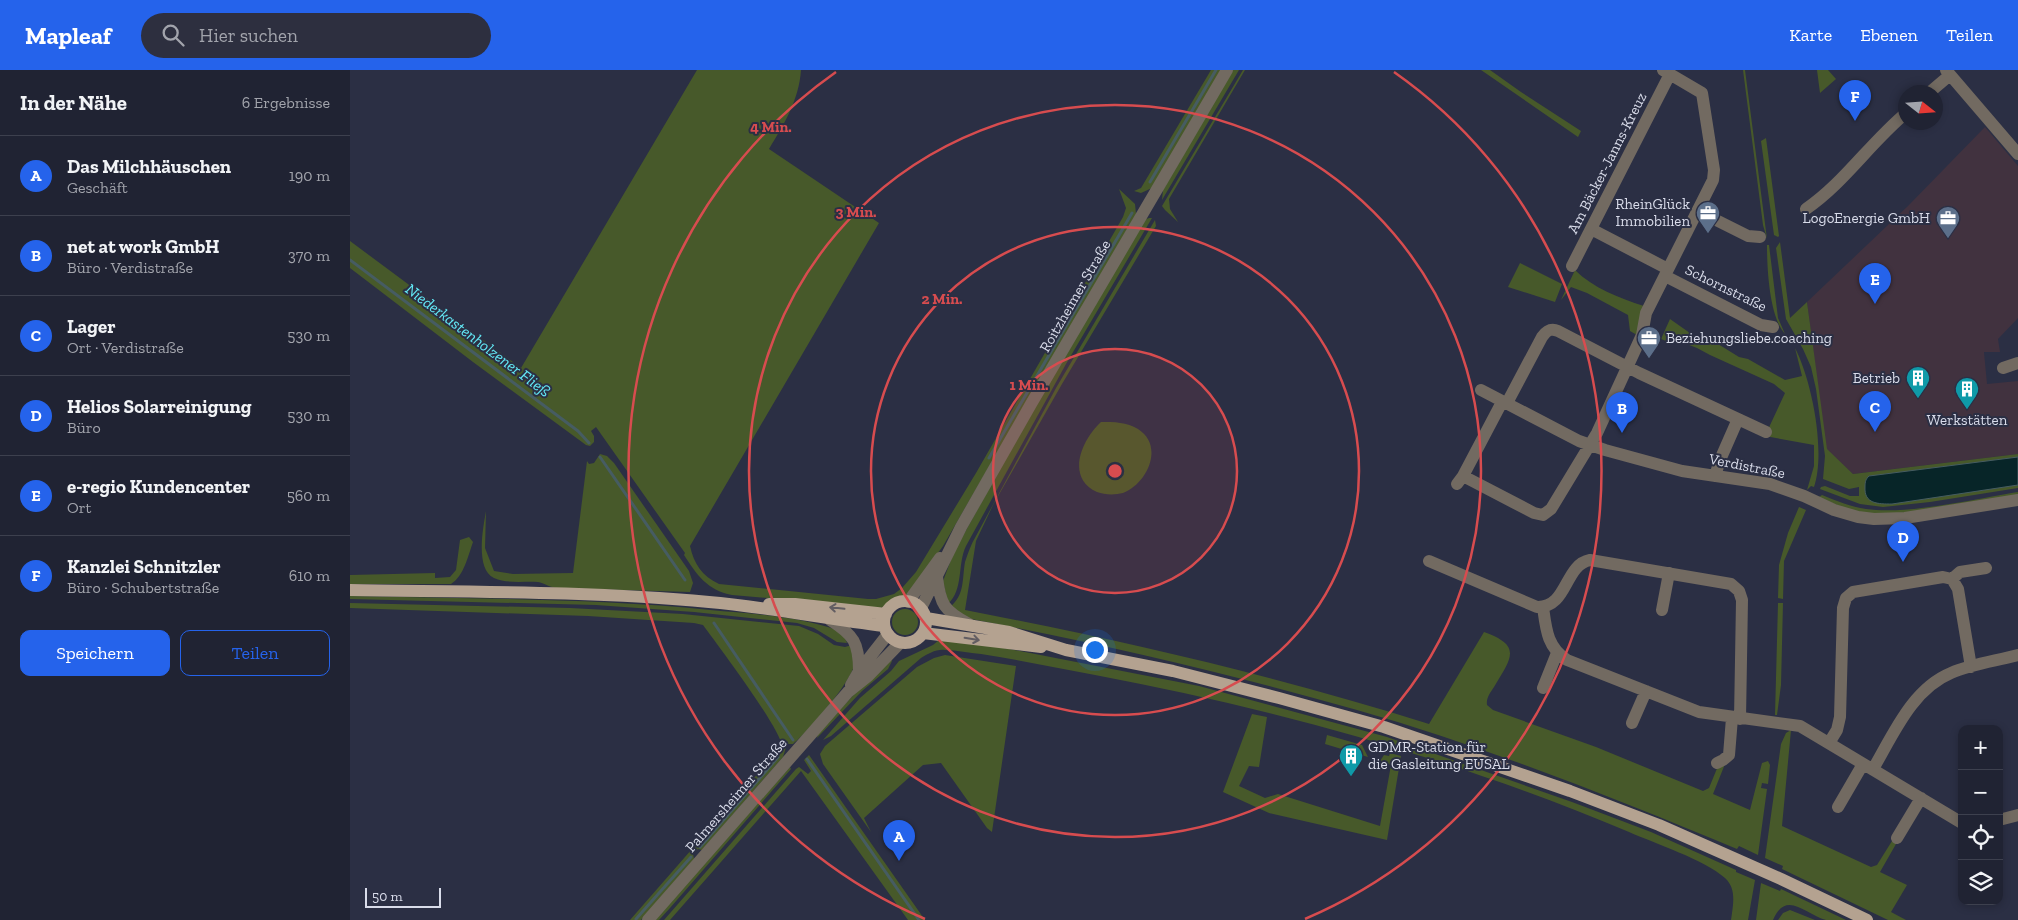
<!DOCTYPE html>
<html lang="de">
<head>
<meta charset="utf-8">
<style>
	:root { --surface:#202333; --page:#2d2f3f; --text:#f1f3f6; --muted:#a2a4ac; --line:#3d404e; --accent:#2563eb }
	body { margin:0; font-family:"Zilla Slab",serif; background:var(--page); color:var(--text) }
	.controls { position:absolute; right:15px; bottom:15px; display:grid; overflow:hidden; border-radius:10px; box-shadow:0 2px 8px #0003 }
	.controls button { width:45px; height:45px; display:grid; place-items:center; padding:0; border:0; border-bottom:1px solid var(--line); background:var(--surface); color:var(--text); font:25px sans-serif }
	.compass { position:absolute; left:1548px; top:15px; width:45px; height:45px; border-radius:50%; background:var(--surface); box-shadow:0 2px 8px #0003; rotate:107deg }
	.scale { position:absolute; left:15px; bottom:12px; width:76px; box-sizing:border-box; padding-left:5px; border:2px solid #d9dcea; border-top:0; font-size:14px; line-height:18px; white-space:nowrap; color:#d9dcea; -webkit-text-stroke:4px #2b2f44; paint-order:stroke }
	.you { position:absolute; left:744px; top:579px; width:18px; height:18px; margin:-12px; border:4px solid #fff; border-radius:50%; background:#1a73e8; box-shadow:0 0 0 8px #1a73e833 }
	.badge { display:grid; place-items:center; width:32px; height:32px; border-radius:50%; background:var(--accent); color:#fff; font-size:16px; font-weight:700 }
	.pin { position:absolute; translate:-50% -41px; filter:drop-shadow(0 1px 2px #0008) }
	.pin::after { content:''; position:absolute; top:26px; width:18px; height:15px; background:inherit; clip-path:polygon(0 0,100% 0,50% 100%) }
	.list { margin:0; padding:0; list-style:none }
	h2 { display:flex; justify-content:space-between; align-items:center; height:65px; margin:0; padding:0 20px; font-size:21px }
	h2 small { font-size:16px; font-weight:400; color:var(--muted) }
	.list li { display:grid; grid-template-columns:32px 1fr auto; gap:15px; align-items:center; box-sizing:border-box; height:80px; padding:0 20px; border-top:1px solid var(--line) }
	.list b { display:block; font-size:19px; white-space:nowrap }
	.list p { margin:0; font-size:16px; white-space:nowrap; color:var(--muted) }
	.list em { font-size:16px; font-style:normal; color:var(--muted) }
	.actions { display:flex; gap:10px; padding:15px 20px }
	.actions a { flex:1; padding:11px 0; border:1px solid var(--accent); border-radius:10px; text-align:center; font-size:18px; color:var(--accent) }
	.actions .main { background:var(--accent); color:#fff }
	.icon { flex:none; width:28px; height:28px; fill:none; stroke:currentColor; stroke-width:2; stroke-linecap:round; stroke-linejoin:round }
	.map { position:relative; flex:none; width:1668px; height:850px; overflow:hidden }
	header { display:flex; align-items:center; gap:30px; box-sizing:border-box; height:70px; padding:0 25px; background:var(--accent); color:#fff }
	header strong { font-size:24px }
	nav { display:flex; gap:28px; margin-inline-start:auto; font-size:18px }
	.search { width:350px; height:45px; background:var(--page); display:flex; align-items:center; gap:12px; box-sizing:border-box; padding:0 18px; border-radius:28px; color:var(--muted); font-size:19px }
	main { display:flex }
	aside { flex:1; background:var(--surface) }
	.map>svg:first-child { display:block }
	.commercial { fill:#41323f }
	.green { fill:#47592a }
	.water { fill:#072528; stroke:#465c62 }
	.lines { fill:none; stroke-linecap:round; stroke-linejoin:round }
	.stream { stroke:#465c62; stroke-width:3 }
	.minor { stroke:#726a61; stroke-width:12 }
	.major { stroke:#b4a290; stroke-width:12 }
	.oneway { stroke:#625d62 }
	.ring { fill:none; stroke:#d74c4f; stroke-width:2.5 }
	.labels { text-anchor:middle; dominant-baseline:central; stroke-width:4; stroke-linejoin:round; paint-order:stroke }
	.street-label { font-size:15px; fill:#d9dcea; stroke:#2b2f44 }
	.poi-label { font-size:15px; fill:#d9dcea; stroke:#2b2f44; text-anchor:end }
	.water-label { font-size:16px; font-style:italic; fill:#63eaf7; stroke:#2b2f44 }
	.centre { fill:#d74c4f; stroke:#2b2f44; stroke-width:2.5 }
	.ring-label { font-size:15px; text-anchor:middle; font-weight:bold; fill:#d74c4f; stroke:#2b2f44; stroke-width:4; stroke-linejoin:round; paint-order:stroke }
</style>
</head>
<body>
<header>
<strong>Mapleaf</strong>
<div class="search"><svg class="icon" aria-label="search" viewBox="0 0 24 24"><circle cx="10" cy="10" r="6"/><path d="M15 15l6 6"/></svg>Hier suchen</div>
<nav><a>Karte</a><a>Ebenen</a><a>Teilen</a></nav>
</header>
<main>
<aside>
<h2>In der Nähe<small>6 Ergebnisse</small></h2>
<ul class="list">
<li><span class="badge">A</span><div><b>Das Milchhäuschen</b><p>Geschäft</p></div><em>190 m</em></li>
<li><span class="badge">B</span><div><b>net at work GmbH</b><p>Büro · Verdistraße</p></div><em>370 m</em></li>
<li><span class="badge">C</span><div><b>Lager</b><p>Ort · Verdistraße</p></div><em>530 m</em></li>
<li><span class="badge">D</span><div><b>Helios Solarreinigung</b><p>Büro</p></div><em>530 m</em></li>
<li><span class="badge">E</span><div><b>e-regio Kundencenter</b><p>Ort</p></div><em>560 m</em></li>
<li><span class="badge">F</span><div><b>Kanzlei Schnitzler</b><p>Büro · Schubertstraße</p></div><em>610 m</em></li>
</ul>
<div class="actions"><a class="main">Speichern</a><a>Teilen</a></div>
</aside>
<div class="map">
<svg width="1668" height="850" viewBox="0 0 1668 850">
	<rect width="100%" height="100%" fill="#2b2f44"/>
	<!-- commercial -->
	<path class="commercial" d="M1635 57 1668 96V248L1648 269 1650 282H1634L1637 314 1668 311V384L1503 404 1476 379 1457 232 1558 136Z"/>
	<!-- green -->
	<path class="green" d="M347 0H451C449 30 434 54 419 79L529 153 340 476C344 494 352 506 369 514L518 529H526L544 524 552 518 566 502 626 403 773 147 776 138 769 119 785 134 786 144 593 476 558 525 547 529 531 538 382 525C357 520 347 505 334 485L335 483 246 357 241 361 244 366V372L240 376 236 375 123 292 0 198V171L171 298Z
		M861 0H871L802 118 791 123 784 121 791 118Z
		M883 0H889L812 130 813 120Z
		M893 0H895L819 129 820 139 828 152 815 140 812 136Z
		M1131 0H1140L1171 22 1231 61 1228 67Z
		M1393 0H1395L1417 169 1413 155Z
		M1467 0H1478L1486 9 1470 23Z
		M1416 68 1429 166 1428 167 1424 165 1411 71Z
		M799 148H802L716 294 616 476C607 495 614 519 598 534L593 511 604 482 667 368 794 150Z
		M805 150 806 156 712 314 643 435 626 471 615 540C772 570 927 606 1079 654L1134 562C1173 576 1161 588 1144 617 1140 623 1136 628 1137 635L1143 640 1246 677 1353 721 1359 718 1368 696 1375 694 1363 724 1400 740 1412 693 1418 691 1420 695 1418 714 1412 713 1411 718 1417 719 1408 785 1389 776 1387 779C1263 727 1136 677 1007 640 878 603 747 573 616 548L600 537C615 525 612 509 615 492 618 483 621 474 626 466L706 318Z
		M1430 172 1440 248 1457 232 1477 379 1503 404 1668 384V418L1580 432 1533 437 1510 434 1470 419 1471 417 1475 416 1500 426H1509V417L1499 419 1473 409 1475 386 1466 319 1461 297 1453 279 1436 249 1426 178Z
		M1417 175H1419L1428 248 1435 264C1419 246 1417 197 1417 175Z
		M1170 193 1212 214 1205 232 1158 217Z
		M1225 200C1243 218 1269 228 1294 236L1287 265 1280 261 1278 245 1237 223 1221 217 1211 230Z
		M1320 249 1347 268 1368 274 1389 287 1398 289 1435 310 1452 306 1445 278C1462 311 1476 382 1464 417L1461 416 1457 420 1464 396V375L1415 366 1435 323 1424 314 1360 285 1347 278 1321 268 1319 272 1311 269Z
		M751 352C764 352 777 352 788 359 815 376 797 414 773 423 765 425 755 425 747 422 715 408 732 369 751 352Z
		M250 384 257 386 264 393 339 501 343 513 340 522 206 518C199 517 194 513 188 512 174 511 158 514 144 508 125 499 133 458 136 441L135 478 144 501 163 504 223 503 237 391 239 394 244 393Z
		M1668 422V427C1621 435 1571 447 1524 445 1505 443 1486 435 1469 427L1472 425C1487 431 1501 437 1516 439 1559 445 1624 429 1668 422Z
		M1449 437 1456 440 1434 491 1433 529 1428 528 1429 495 1438 463Z
		M119 467 123 472C118 486 114 506 101 514H0V505L85 503V508L100 507 106 500 110 470Z
		M0 526C120 529 241 528 360 540 403 544 447 546 487 560L493 564 497 573 487 572 464 558 447 553 344 542 246 535 0 529Z
		M0 533 220 538 333 544 449 556 468 564 484 575 495 577 502 575C503 582 504 589 504 595 502 611 457 663 443 674H437L433 687 352 780 348 779 343 784 344 789 291 850H280L432 676C431 659 367 574 353 555L344 553 238 546 0 538Z
		M1428 533H1433L1431 615 1427 645H1425Z
		M542 552a13 13 0 1 1 26 0a13 13 0 1 1-26 0Z
		M603 568 849 616 1037 667 1222 732 1301 762 1386 800V802L1405 810 1398 850H1381C1383 835 1387 819 1375 808 1355 790 1304 773 1279 762 1108 690 927 639 745 605 707 598 669 590 631 584 619 583 607 580 595 580 586 579 578 584 571 588L481 666 473 670 510 628 541 601 549 591 583 575 589 570Z
		M595 585 666 596 642 762 637 758 591 693 573 695 514 748 521 762 473 694 470 684 475 676 567 597 584 588Z
		M539 587 542 591 538 599 512 621 467 668 468 663Z
		M902 644 917 647 909 697 899 696 889 716 915 728 928 724 1030 756 1041 695 1030 691 1034 685 1039 686 1040 683 1051 686 1037 770 919 743 873 722Z
		M1441 660 1432 756 1521 797 1527 795 1542 771 1546 774 1530 802 1557 815 1541 842 1556 850H1538L1432 799 1433 796 1415 788 1431 674 1436 663Z
		M977 665 1012 675 1018 687 975 674Z
		M459 685 575 850H558L451 701 320 850H314L446 699 449 697 458 704 461 701 454 690Z
		M440 697 441 699 320 838 309 850H304Z
		M1411 813 1430 821 1431 819 1496 850C1490 850 1482 850 1476 850 1456 845 1436 819 1423 850H1406Z
		M1440 840 1465 850H1428L1433 843Z"/>
	<!-- water -->
	<path class="water" d="M1668 387V415L1542 434C1528 434 1514 434 1515 417 1515 411 1516 409 1519 406Z"/>
	<g class="lines">
		<!-- stream -->
		<path class="stream" d="M800 112 866 0
			M0 190 228 361 239 373
			M250 387 335 510
			M639 388 782 143
			M364 553 443 670
			M457 689 569 850
			M350 777 428 687
			M286 849 341 787"/>
		<!-- minor -->
		<path class="minor" d="M1596 0 1668 84
			M1580 22 1600 5
			M1456 139C1494 113 1520 73 1556 43
			M1348 141 1398 166 1410 167
			M1241 159 1318 199
			M1222 196 1320 4
			M1315 206 1411 255 1423 257
			M1653 298 1668 293
			M1131 320 1229 371 1255 380 1332 401 1420 414 1454 426 1484 440 1508 447 1524 449 1555 448 1668 430
			M1157 333 1192 267C1197 260 1201 258 1208 261L1289 303 1416 362
			M1113 406 1184 443 1193 445 1201 439 1247 363 1292 265 1296 243 1363 110 1364 100 1352 23 1313 0
			M1365 406 1370 390 1388 349
			M1107 414 1113 406 1152 332
			M1079 491 1187 537C1218 538 1214 495 1240 490L1381 514 1389 521 1392 530 1390 649
			M587 507C590 534 594 541 619 554
			M1602 509 1610 502 1636 498
			M558 532 590 488
			M1193 537C1196 559 1197 577 1217 590L1349 642 1450 656 1612 753
			M571 538 611 457 681 334 877 0
			M1312 540 1319 503
			M480 550C504 565 509 573 509 601
			M501 615 509 601 538 564
			M1193 618 1207 583
			M1282 653 1296 621
			M1479 673 1487 660 1490 647 1493 538 1496 528 1503 522 1593 507 1602 509 1608 519 1621 597
			M1367 693 1373 690 1379 685 1382 648
			M1523 699C1543 665 1562 619 1601 603 1622 594 1646 591 1668 585
			M1488 737 1513 694
			M1649 750 1668 745
			M1547 768 1571 728
			M298 850 498 622 518 606 550 573"/>
		<!-- major -->
		<path class="major" d="M0 520C119 522 240 521 359 532 417 537 476 549 534 556
			M534 552a21 21 0 1 1 42 0a21 21 0 1 1-42 0Z
			M419 534H445L536 544
			M576 548 659 562 716 580 823 601 929 628 1034 657 1220 721 1309 755 1431 809 1517 850
			M573 563 691 577"/>
	</g>
	<!-- one-way arrows -->
	<defs><path id="oneway-shaft" d="M-6 0H5M1.5-3L5.5 0L1.5 3" fill="none" stroke-width="1.6" stroke-linecap="round" stroke-linejoin="round" transform="scale(1.25)"/></defs>
	<g class="oneway">
		<use href="#oneway-shaft" transform="translate(487 538) rotate(-174)"/>
		<use href="#oneway-shaft" transform="translate(622 569) rotate(9)"/>
	</g>
	<!-- distance rings -->
	<circle cx="765" cy="401" r="122" fill="#d74c4f" fill-opacity=".12"/>
	<g class="ring">
		<circle cx="765" cy="401" r="122"/>
		<circle cx="765" cy="401" r="244"/>
		<circle cx="765" cy="401" r="366"/>
		<path d="M575 849A487 487 0 0 1 486 2M1044 2A487 487 0 0 1 955 849"/>
	</g>
	<!-- icons -->
	<defs>
		<g id="office-pin" transform="scale(1.25)"><path d="M0 17L-7.5 6A9.5 9.5 0 1 1 7.5 6Z" fill="#5c6f8a" stroke="#2b2f44"/><path d="M-6-3h4V-5.5h4V-3h4V5H-6ZM-1-4.5V-3h2v-1.5ZM-6 0V1H6V0Z" fill="#fff"/></g>
		<g id="building-pin" transform="scale(1.25)"><path d="M0 17L-7.5 6A9.5 9.5 0 1 1 7.5 6Z" fill="#0f9aa8" stroke="#2b2f44"/><path d="M-4-6H4V6H1V3H-1V6H-4ZM-2.5-4.3h1.7v1.8h-1.7ZM.8-4.3h1.7v1.8H.8ZM-2.5-1h1.7V.8h-1.7ZM.8-1h1.7V.8H.8Z" fill="#fff"/></g>
	</defs>
	<g fill-rule="evenodd">
		<use href="#office-pin" x="1358" y="143"/>
		<use href="#office-pin" x="1598" y="148"/>
		<use href="#office-pin" x="1299" y="268"/>
		<use href="#building-pin" x="1568" y="308"/>
		<use href="#building-pin" x="1617" y="319"/>
		<use href="#building-pin" x="1001" y="686"/>
	</g>
	<g class="labels">
		<!-- street labels -->
		<g class="street-label">
			<text transform="translate(1257 93) rotate(-63)">Am Bäcker-Janns-Kreuz</text>
			<text transform="translate(1376 218) rotate(26)">Schornstraße</text>
			<text transform="translate(725 226) rotate(-60)">Roitzheimer Straße</text>
			<text transform="translate(1397 396) rotate(11)">Verdistraße</text>
			<text transform="translate(386 725) rotate(-49)">Palmersheimer Straße</text>
		</g>
		<!-- poi labels -->
		<g class="poi-label">
			<text x="1340" y="134">RheinGlück<tspan x="1340" dy="17">Immobilien</tspan></text>
			<text x="1580" y="148">LogoEnergie GmbH</text>
			<text x="1316" y="268" text-anchor="start">Beziehungsliebe.coaching</text>
			<text x="1550" y="308">Betrieb</text>
			<text x="1617" y="350" text-anchor="middle">Werkstätten</text>
			<text x="1018" y="677" text-anchor="start">GDMR-Station für<tspan x="1018" dy="17">die Gasleitung EUSAL</tspan></text>
		</g>
		<!-- water labels -->
		<g class="water-label">
			<text transform="translate(128 270) rotate(37)">Niederkastenholzener Fließ</text>
		</g>
	</g>
	<circle cx="765" cy="401" r="8" class="centre"/>
	<g class="ring-label">
		<text x="421" y="62">4 Min.</text>
		<text x="506" y="147">3 Min.</text>
		<text x="592" y="234">2 Min.</text>
		<text x="679" y="320">1 Min.</text>
	</g>
</svg>
<div class="controls">
<button>+</button>
<button>−</button>
<button><svg class="icon" aria-label="locate" viewBox="0 0 24 24"><circle cx="12" cy="12" r="6"/><path d="M12 2v4M12 18v4M2 12h4M18 12h4"/></svg></button>
<button><svg class="icon" aria-label="layers" viewBox="0 0 24 24"><path d="M12 4l9 5-9 5-9-5zM3 14l9 5 9-5"/></svg></button>
</div>
<svg class="compass" viewBox="-18 -18 36 36"><path d="M0-13l5 13h-10z" fill="#e53935"/><path d="M0 13l5-13h-10z" fill="#a2a4ac"/></svg>
<div class="scale">50 m</div>
<div class="you"></div>
<div class="pin badge" style="left:549px;top:791px">A</div>
<div class="pin badge" style="left:1272px;top:363px">B</div>
<div class="pin badge" style="left:1525px;top:362px">C</div>
<div class="pin badge" style="left:1553px;top:492px">D</div>
<div class="pin badge" style="left:1525px;top:234px">E</div>
<div class="pin badge" style="left:1505px;top:51px">F</div>
</div>
</main>
</body>
</html>
